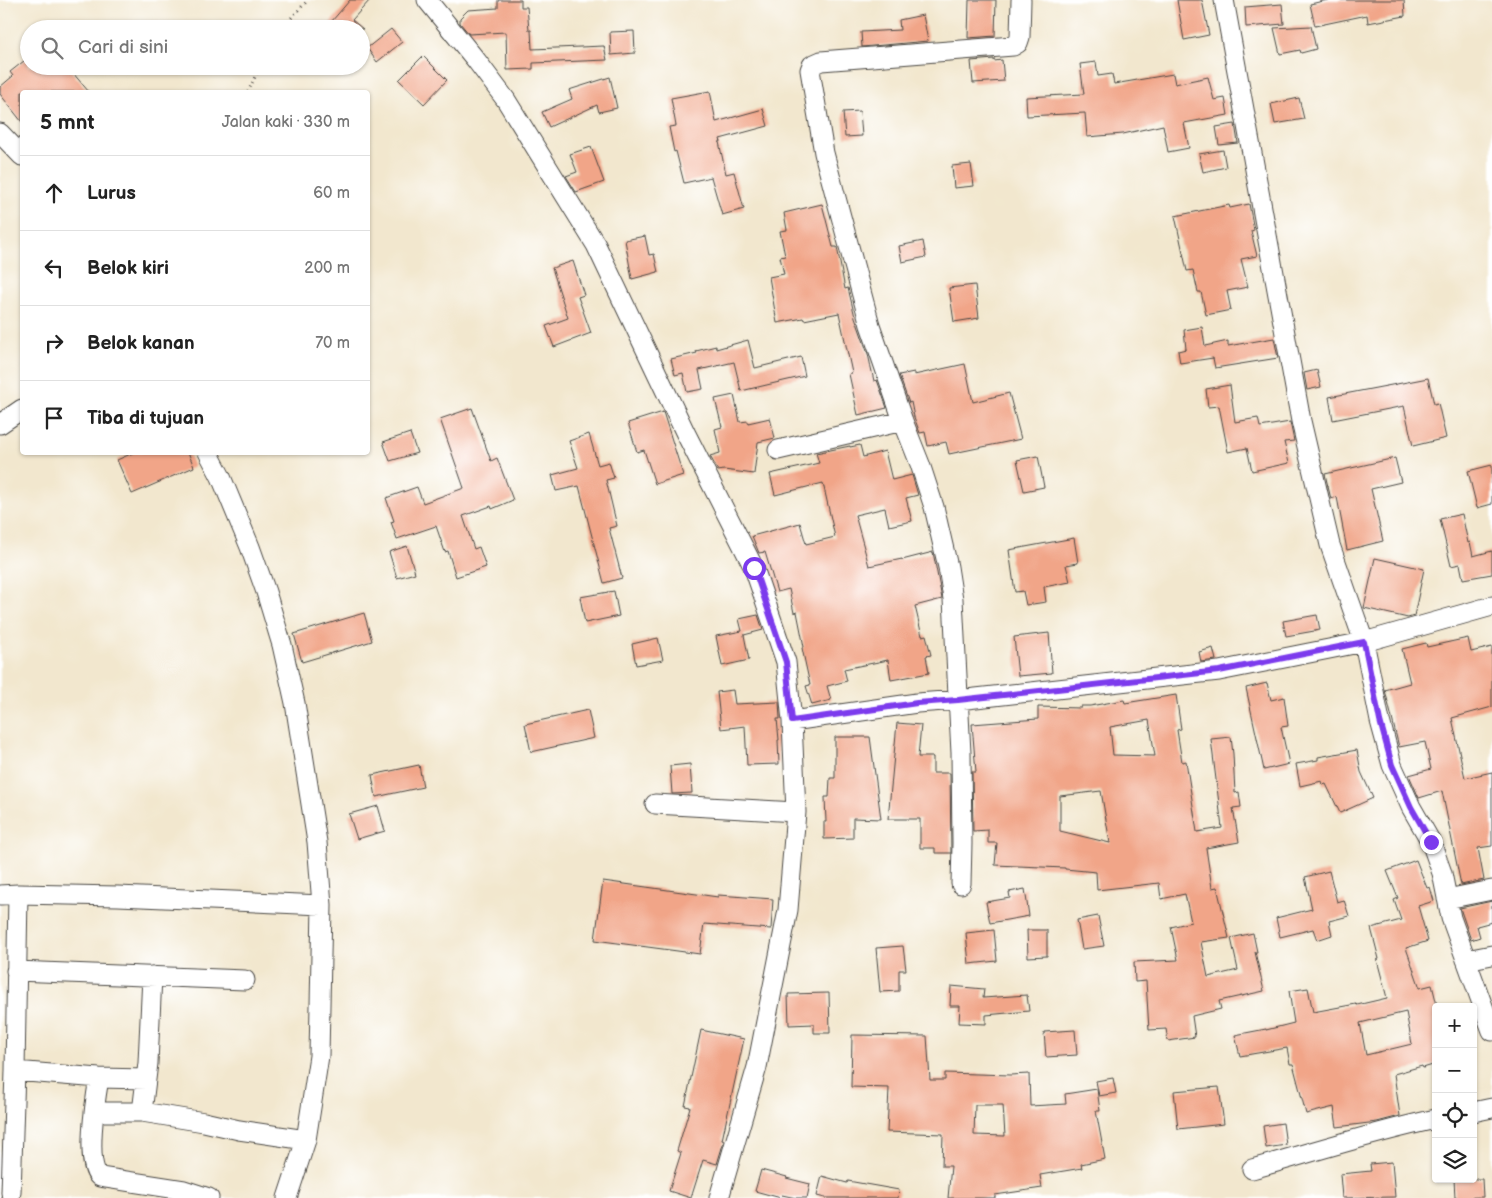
<!DOCTYPE html>
<html lang="id">
<head>
<meta charset="utf-8">
<style>
	:root { --surface:#fff; --page:#f6f6f6; --text:#222; --muted:#767676; --line:#e0e0e0 }
	body { margin:0; font-family:"Balsamiq Sans",sans-serif; background:var(--page); color:var(--text) }
	.controls { position:absolute; right:15px; bottom:15px; display:grid; overflow:hidden; border-radius:5px; box-shadow:0 1px 4px #0004 }
	.controls button { width:45px; height:45px; display:grid; place-items:center; padding:0; border:0; border-bottom:1px solid var(--line); background:var(--surface); color:var(--text); font:25px sans-serif }
	.stop { position:absolute; width:15px; height:15px; margin:-11px; border:4px solid #7c3aed; border-radius:50%; background:#fff }
	.stop.end { background:#7c3aed; border-color:#fff; box-shadow:0 1px 5px #0008 }
	.list { margin:0; padding:0; list-style:none }
	h2 { display:flex; justify-content:space-between; align-items:center; height:65px; margin:0; padding:0 20px; font-size:21px }
	h2 small { font-size:16px; font-weight:400; color:var(--muted) }
	.list li { display:grid; grid-template-columns:32px 1fr auto; gap:15px; align-items:center; box-sizing:border-box; height:75px; padding:0 20px; border-top:1px solid var(--line) }
	.list b { display:block; font-size:19px; white-space:nowrap }
	.list em { font-size:16px; font-style:normal; color:var(--muted) }
	.icon { flex:none; width:28px; height:28px; fill:none; stroke:currentColor; stroke-width:2; stroke-linecap:round; stroke-linejoin:round }
	.map { position:relative; flex:none; width:1492px; height:1198px; overflow:hidden }
	.search { position:absolute; background:var(--surface); box-shadow:0 1px 4px #0004; left:20px; top:20px; width:350px; height:55px; display:flex; align-items:center; gap:12px; box-sizing:border-box; padding:0 18px; border-radius:28px; color:var(--muted); font-size:19px }
	.panel { position:absolute; background:var(--surface); box-shadow:0 1px 4px #0004; left:20px; top:90px; width:350px; height:365px; border-radius:5px }
	.map>svg:first-child { display:block }
	.building { fill:#f1a588; fill-rule:evenodd }
	.lines { fill:none; stroke-linecap:round; stroke-linejoin:round }
	.minor-casing { stroke:#494743; stroke-width:21 }
	.path { stroke:#494743; stroke-width:3; stroke-dasharray:1 4; stroke-linecap:butt }
	.minor { stroke:#fff; stroke-width:19 }
	.route { stroke:#7c3aed; stroke-width:6 }
</style>
</head>
<body>
<div class="map">
<svg width="1492" height="1198" viewBox="0 0 1492 1198">
	<rect width="100%" height="100%" fill="#fff"/>
	<filter id="ink" filterUnits="userSpaceOnUse"><feTurbulence type="fractalNoise" baseFrequency=".02" numOctaves="2"/><feDisplacementMap in="SourceGraphic" scale="10" xChannelSelector="R" yChannelSelector="G"/><feConvolveMatrix kernelMatrix="1 2 1 2 8 2 1 2 1" color-interpolation-filters="sRGB"/></filter>
	<filter id="wash" filterUnits="userSpaceOnUse"><feTurbulence type="fractalNoise" baseFrequency=".0096" numOctaves="4" result="noise"/><feDisplacementMap in="SourceGraphic" scale="20" xChannelSelector="R" yChannelSelector="G"/><feGaussianBlur stdDeviation="1.12" result="paint"/><feColorMatrix in="noise" values="0 0 0 0 0 0 0 0 0 0 0 0 0 0 0 0 0 1.4 0 .05"/><feComposite in="paint" operator="in"/></filter>
	<g filter="url(#wash)">
		<rect width="100%" height="100%" fill="#f2e7ce"/>
		<g id="blocks">
			<!-- building -->
			<path class="building" d="M350 0H370L352 20 363 29H325Z
				M498 0H521V7H527L529 30H531L532 49 604 46 607 60 533 63V69L507 70 506 32 469 34 460 23V18L468 10 498 8Z
				M969 0H996L995 36 968 38Z
				M1177 0H1202L1209 35 1184 40Z
				M1328 0H1404L1405 16 1368 23 1367 15 1315 26 1310 4Z
				M1282 4 1284 24 1246 27 1245 7Z
				M923 15 928 41 862 47 861 32 900 30 899 20Z
				M1311 26 1316 49 1301 53 1300 50 1280 54 1274 28Z
				M391 29 402 42 377 62 367 48Z
				M634 31 635 53 611 55 610 32Z
				M423 56 447 80 424 104 399 80Z
				M29 57V66H67L89 92H22V122L0 94V87L13 76 10 72Z
				M994 59V61L1002 60 1004 81 973 83 971 61Z
				M1096 62 1098 76 1112 74 1114 84 1173 74 1175 84 1208 77 1214 100 1225 98 1228 115 1184 123 1189 148 1168 152 1163 125 1123 134 1087 137 1085 113 1027 116 1026 97 1084 94 1080 64Z
				M610 77 617 108 599 112 597 105 549 127 542 112 572 99 569 90Z
				M710 91 716 122 763 109 768 126 720 139 721 142H719L726 174 734 172 744 209 722 215 711 177 684 183 676 151 674 152 669 127 676 126 671 98Z
				M1299 98 1304 119 1275 124 1271 104Z
				M860 111 862 136 845 137 843 112Z
				M1235 124 1238 143 1219 145 1216 127Z
				M591 147 604 182 576 192 566 176 577 172 570 154Z
				M1223 150 1226 167 1203 172 1199 154Z
				M971 164 974 186 954 188 952 166Z
				M822 204 833 247H837L845 289 848 288 855 317 868 354 874 381 877 380 887 408 858 415 849 374 852 373 839 313 804 320 803 318 777 323 769 277 784 274 780 257 785 256 780 231 787 230 784 213Z
				M1249 204 1254 230 1251 231 1257 256 1241 259 1248 287 1227 291 1231 310 1206 315 1201 292H1198L1193 270 1187 271 1175 216 1229 205 1230 208Z
				M645 236 649 255 654 254 658 272 632 279 625 240Z
				M923 241 926 257 902 262 899 246Z
				M573 261 584 295 578 297 591 333 554 347 546 326 568 318 552 268Z
				M975 285 979 318 954 322 949 288Z
				M1202 327 1205 346 1228 341V346L1274 338 1278 358 1215 368 1213 358 1180 363 1178 351 1186 349 1184 330Z
				M748 340 755 368 801 357 805 376 741 391 734 362 699 370 703 389 687 392 683 373 675 375 671 359 697 353 696 351 716 346V349Z
				M965 364 973 402 1009 393 1021 439 949 454 946 442 928 446 925 432 920 433 914 417 911 402 909 403 899 375 914 372V375Z
				M1317 370 1321 387 1307 390 1304 373Z
				M1428 378 1434 404 1438 403 1446 438 1413 446 1404 406 1333 420 1329 397Z
				M1230 385 1235 422 1258 418 1260 427 1290 422 1294 441 1284 442 1289 463 1252 471 1247 448 1228 452 1219 406 1208 407 1206 389Z
				M734 395 740 422 748 421V423L770 418 775 438 758 442 754 474 724 470 718 471 710 456 720 453 715 429 722 427 715 399Z
				M472 408 491 461 497 458 513 500 492 509 491 506 463 516 474 549 479 547 486 567 456 577 448 551 445 552 436 526 397 539 391 522 394 521 386 498 417 487 423 503 464 488 440 419Z
				M663 412 683 475 655 484 644 450 637 452 628 423Z
				M410 433 417 453 390 461 383 442Z
				M589 434 598 465 609 462 614 478 606 480 617 526 609 528 622 578 604 583 579 486 556 491 552 475 578 468 569 441Z
				M860 445 863 457 885 451 892 480 912 475 918 495 906 498 912 521 889 526 885 508 855 515 869 566 902 559V560L933 552 942 599 915 606 922 636 926 635 931 655 926 656 929 673 891 680 888 660 844 669 847 681 827 686 831 700 812 705 806 686 810 685 802 648 804 647 797 612 794 613 789 589 777 592 765 552 759 553 752 536 800 523 806 544 835 537 823 483 775 495 770 474 819 463 816 453 850 446V447Z
				M135 452H188L194 467 132 494 117 460Z
				M1038 456 1044 487 1024 491 1017 460Z
				M1395 458 1401 482 1371 489 1383 541 1347 550 1337 497 1331 499 1325 474Z
				M1492 465V504L1477 508 1468 471Z
				M1462 514 1468 543 1470 542 1473 556 1492 551V574L1463 579 1460 564 1451 566 1440 519Z
				M1074 538 1078 563 1066 565 1070 582 1044 587 1046 602 1026 605 1023 591 1015 592 1009 550Z
				M407 546 415 573 397 578 389 552Z
				M1375 558 1424 569 1414 616 1408 618 1364 608Z
				M614 591 619 616 585 623 580 597Z
				M364 613 372 641 302 662 294 634Z
				M758 615 763 630 744 635 749 660 722 666 716 636 742 631 739 619Z
				M1317 615 1320 630 1286 636 1283 621Z
				M1049 633 1052 673 1018 676 1014 637Z
				M658 638 663 660 636 665 632 644Z
				M1468 638 1471 652 1492 647V707L1452 718 1465 778 1492 772V846L1478 848 1484 880 1461 885 1442 791 1419 798 1409 775 1431 769 1425 742 1399 747 1385 690 1410 683 1402 649 1426 643 1427 647Z
				M1213 648 1216 660 1201 662 1199 652Z
				M1267 683 1271 700 1284 697 1288 726 1281 727 1289 764 1264 770 1246 688Z
				M733 690 735 704 779 702 780 719H777L779 740H778L779 764 747 765 745 726 721 729 717 692Z
				M1176 695 1181 729 1177 730 1182 762 1186 761 1197 832 1222 828 1211 739 1231 737 1233 754 1235 793 1239 792 1241 807 1233 808 1239 842 1206 848 1212 888 1217 887 1229 938 1201 942 1208 977 1238 970 1231 938 1253 933 1257 952H1255L1264 991 1219 1001 1221 1009 1192 1016 1195 1037 1168 1041 1166 1029 1149 1030 1146 981 1135 982 1134 962 1178 960 1171 927 1191 922 1185 894 1161 899 1159 883 1097 890 1096 872 1065 869V868L995 865 997 843H988V830L973 831 972 772H976L972 724 1038 719V707L1081 708V706H1090L1124 700 1125 703ZM1149 720 1155 756 1113 755 1110 727ZM1101 791 1110 843 1060 831V796Z
				M588 710 594 738 531 752 525 724Z
				M897 723 921 725 918 757H933V773H950L951 853H935V848H920V819H888Z
				M835 737H870L881 819 853 818V838L824 839V822H826L825 797H829L830 778H835Z
				M1357 750 1361 772 1373 798 1340 813 1326 784 1323 785 1322 781 1300 786 1296 764 1318 760V757Z
				M690 764 692 793 672 794 670 766Z
				M419 765 423 787 376 797 372 775Z
				M378 806 385 831 357 839 349 814Z
				M1416 860 1427 888 1430 887 1434 901 1418 906 1428 941 1406 948 1420 988 1432 985 1436 1001V1064L1423 1068 1422 1066 1394 1074 1400 1116 1377 1122 1337 1127 1334 1107 1306 1114 1293 1064H1290L1287 1048 1240 1056 1235 1035 1266 1029V1030L1294 1023 1289 991 1308 988 1313 1012 1356 1004 1357 1005 1387 998 1377 960 1379 959 1371 928 1401 920 1394 900 1398 898 1387 871ZM1406 1012 1412 1044 1366 1055 1360 1023Z
				M1329 871 1337 902 1344 900 1349 916 1329 921 1332 935 1317 940 1313 929 1280 937 1276 918 1312 909 1305 877Z
				M603 881 718 897V895L773 899 771 929 704 924 700 954 595 940Z
				M1025 889 1029 916 990 923 986 902 1010 898 1009 892Z
				M1492 901V922L1477 926 1480 937 1471 940 1460 908Z
				M1098 916 1104 946 1082 949 1077 920Z
				M994 930 997 961 969 964 966 933Z
				M1027 930H1047V956L1028 957Z
				M903 946 906 970H899V991L880 992 876 948Z
				M951 986 984 989 983 998 1027 995 1029 1011 986 1015V1024L959 1023 960 1006H950Z
				M829 993 830 1033H814V1024L789 1025 788 994Z
				M701 1030 744 1039 722 1140 724 1141 717 1164 703 1160 691 1198 669 1191 681 1153 677 1151 690 1107 685 1106Z
				M1075 1030 1077 1055 1046 1057 1044 1032Z
				M852 1035 927 1036 930 1080H945V1073L1010 1075 1029 1074 1030 1106 1066 1104 1065 1094 1097 1089 1100 1111H1096L1105 1159 1081 1164 1082 1168 1040 1175 1042 1188 995 1195V1198H948L951 1166H942L943 1134 887 1132 889 1088 851 1087ZM975 1105H1003L1005 1136 974 1135Z
				M1113 1078 1116 1093 1099 1096 1096 1081Z
				M1219 1087 1224 1124 1178 1129 1174 1091Z
				M1283 1123 1286 1145 1266 1148 1263 1126Z
				M1392 1162 1395 1197 1342 1198 1340 1174 1371 1171 1370 1164Z
				M761 1170 787 1177 786 1178 810 1184 807 1198H796L782 1195 781 1198 755 1191Z
				M822 1176 847 1183 848 1181 899 1190 898 1198H825L817 1196Z
				M1454 1179H1482L1483 1197 1455 1198Z"/>
		</g>
	</g>
	<g filter="url(#ink)">
		<use href="#blocks" fill-opacity="0" stroke="#494743" stroke-width="1"/>
		<g class="lines">
			<!-- minor casing -->
			<g class="minor-casing">
				<path id="minor" d="M427 0 476 60 506 100 596 245 685 432 754 568 786 662 792 721 796 812 788 910 757 1067 719 1198
					M1224 0 1301 421 1330 545 1364 642 1380 721 1392 765 1411 807 1431 842 1442 873 1451 918 1492 1031
					M0 133 22 156
					M0 424 22 409
					M778 450 903 421
					M208 452 221 477 250 547 266 592 282 645 295 703 317 842 322 905 319 1056 306 1140 287 1198
					M792 721 917 703 958 700 1219 671 1364 642 1492 606
					M655 804 796 812
					M961 884 962 843 961 753 953 599 948 567 934 507 920 464 903 421 870 325 824 153 810 70 812 65 821 61 1013 46 1018 43 1020 37 1021 0
					M0 895 18 894 118 896 322 905
					M1447 899 1492 890
					M1466 960 1492 955
					M16 971 245 980
					M15 1071 99 1078 146 1079
					M99 1078C96 1096 84 1167 100 1177L184 1190 209 1198
					M94 1112H142L204 1122 239 1130 306 1140
					M142 1112 148 1063 152 976
					M1473 1112 1492 1108
					M1252 1169C1313 1152 1374 1132 1436 1119
					M11 1193 15 1071 18 894"/>
			</g>
			<!-- path -->
			<path class="path" d="M281 29 308 0
				M248 92 260 66"/>
			<!-- minor -->
			<use href="#minor" class="minor"/>
		</g>
	</g>
	<g class="lines" filter="url(#ink)">
		<!-- route -->
		<path class="route" d="M754 568 786 662 792 721 917 703 958 700 1219 671 1364 642 1380 721 1392 765 1411 807 1431 842"/>
	</g>
</svg>
<div class="controls">
<button>+</button>
<button>−</button>
<button><svg class="icon" aria-label="locate" viewBox="0 0 24 24"><circle cx="12" cy="12" r="6"/><path d="M12 2v4M12 18v4M2 12h4M18 12h4"/></svg></button>
<button><svg class="icon" aria-label="layers" viewBox="0 0 24 24"><path d="M12 4l9 5-9 5-9-5zM3 14l9 5 9-5"/></svg></button>
</div>
<div class="stop" style="left:754px;top:568px"></div>
<div class="stop end" style="left:1431px;top:842px"></div>
<div class="search"><svg class="icon" aria-label="search" viewBox="0 0 24 24"><circle cx="10" cy="10" r="6"/><path d="M15 15l6 6"/></svg>Cari di sini</div>
<section class="panel">
<h2>5 mnt<small>Jalan kaki · 330 m</small></h2>
<ul class="list">
<li><svg class="icon" aria-label="ahead" viewBox="0 0 24 24"><path d="M12 20V5M6 11l6-6 6 6"/></svg><div><b>Lurus</b></div><em>60 m</em></li>
<li><svg class="icon" aria-label="left" viewBox="0 0 24 24"><path d="M17 20v-9H6M10 6l-5 5 5 5"/></svg><div><b>Belok kiri</b></div><em>200 m</em></li>
<li><svg class="icon" aria-label="right" viewBox="0 0 24 24"><path d="M7 20v-9h11M14 6l5 5-5 5"/></svg><div><b>Belok kanan</b></div><em>70 m</em></li>
<li><svg class="icon" aria-label="arrive" viewBox="0 0 24 24"><path d="M6 21V4h12l-3 4 3 4H6"/></svg><div><b>Tiba di tujuan</b></div></li>
</ul>
</section>
</div>
</body>
</html>
